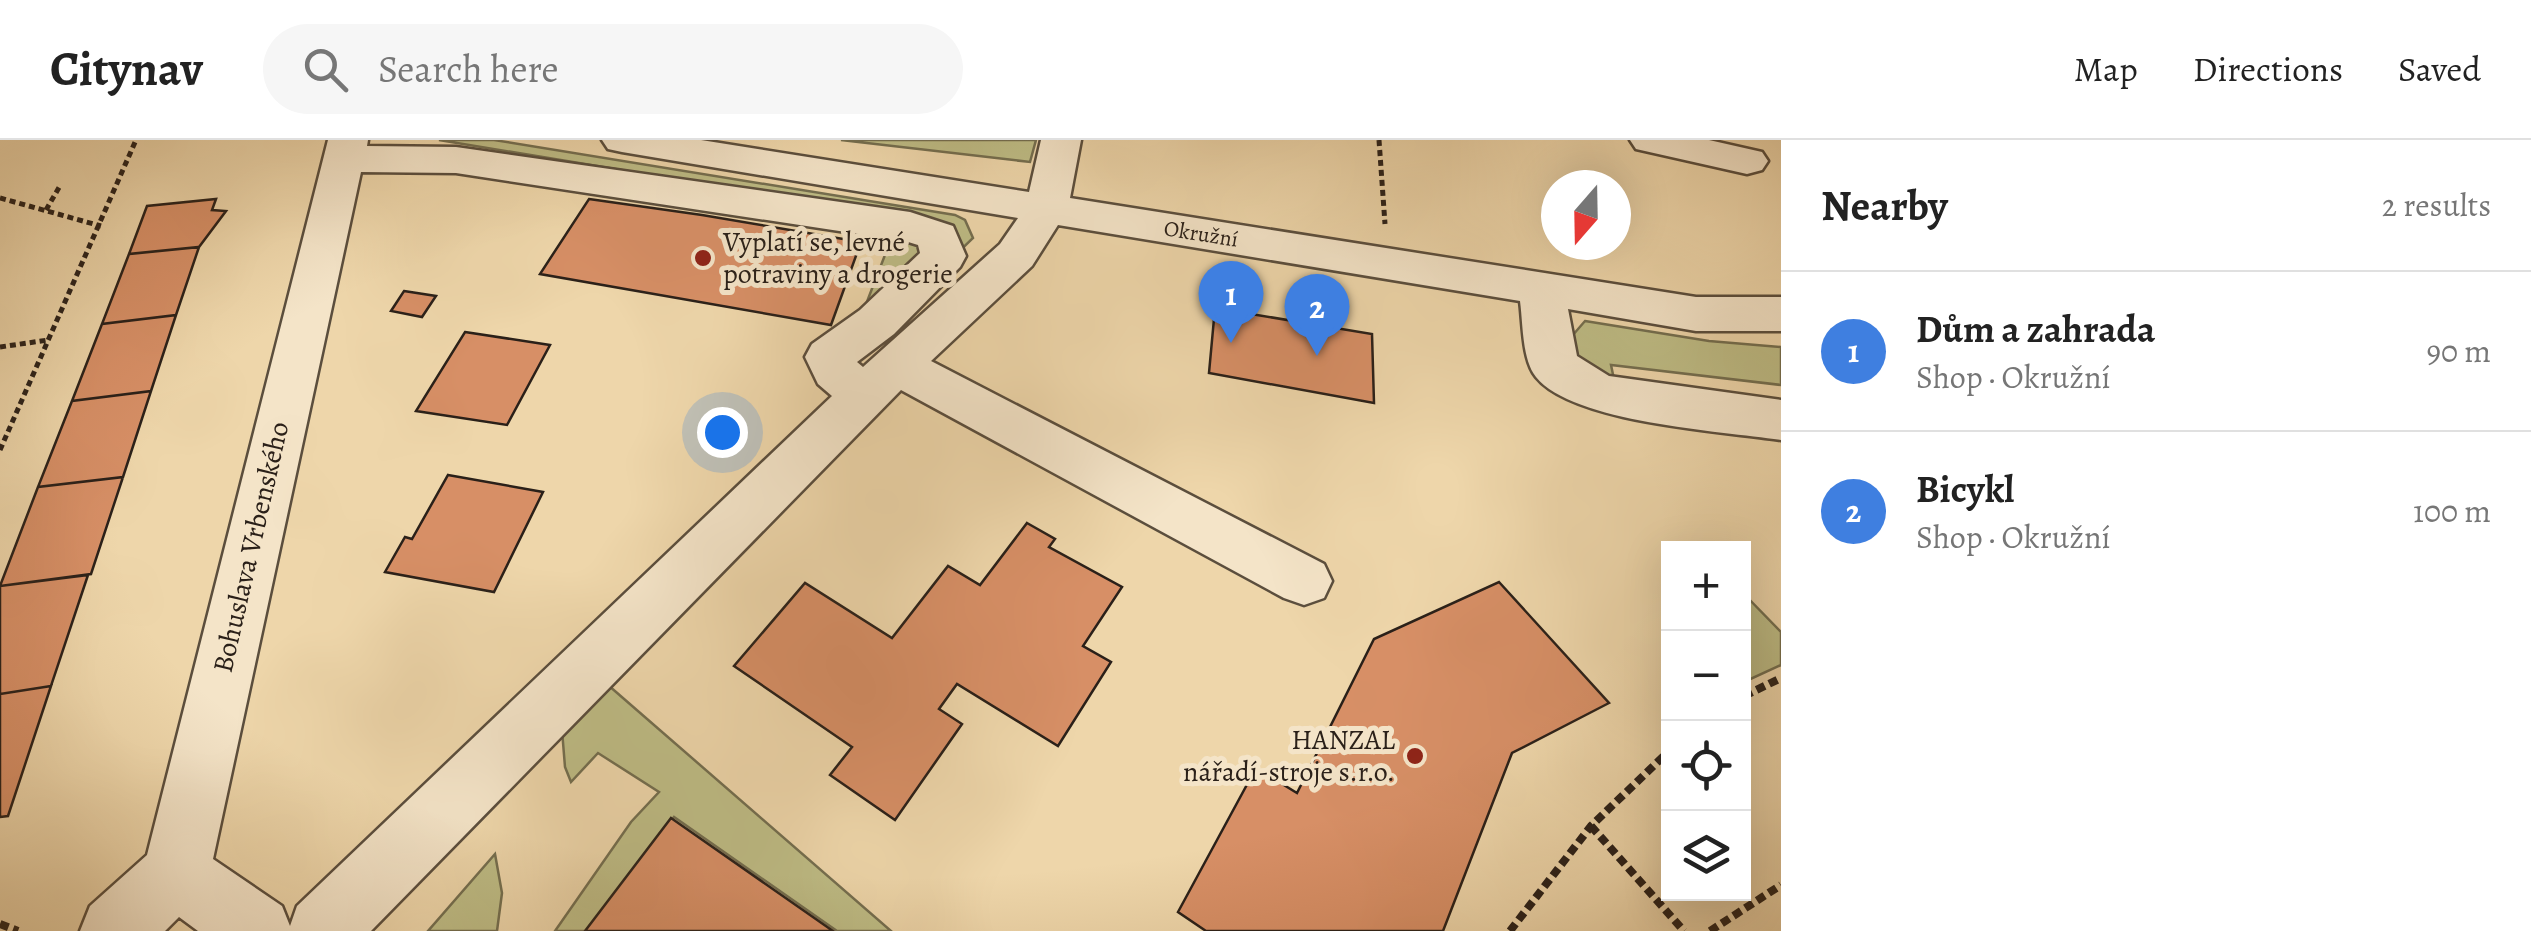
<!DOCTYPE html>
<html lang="en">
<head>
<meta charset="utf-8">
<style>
	:root { --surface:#fff; --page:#f6f6f6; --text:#222; --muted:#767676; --line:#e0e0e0; --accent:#d93025 }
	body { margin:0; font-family:Alegreya,serif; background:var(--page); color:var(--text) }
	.controls { position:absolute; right:30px; bottom:30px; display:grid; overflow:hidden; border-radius:0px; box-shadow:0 10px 40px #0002 }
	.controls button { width:90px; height:90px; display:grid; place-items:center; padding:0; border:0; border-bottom:2px solid var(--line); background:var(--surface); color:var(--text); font:50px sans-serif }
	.compass { position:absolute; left:1541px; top:30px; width:90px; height:90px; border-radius:50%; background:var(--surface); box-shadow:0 10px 40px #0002; rotate:200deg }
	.you { position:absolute; left:722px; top:292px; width:35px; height:35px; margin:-25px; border:8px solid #fff; border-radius:50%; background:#1a73e8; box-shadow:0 0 0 15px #1a73e833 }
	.badge { display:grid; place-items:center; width:65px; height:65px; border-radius:50%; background:var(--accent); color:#fff; font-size:32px; font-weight:700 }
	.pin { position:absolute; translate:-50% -82px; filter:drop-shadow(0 2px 5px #0008) }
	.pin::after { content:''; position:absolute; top:52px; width:35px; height:30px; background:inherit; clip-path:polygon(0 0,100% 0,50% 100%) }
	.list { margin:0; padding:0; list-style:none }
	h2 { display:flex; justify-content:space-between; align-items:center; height:130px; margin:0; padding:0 40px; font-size:42px }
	h2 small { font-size:32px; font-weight:400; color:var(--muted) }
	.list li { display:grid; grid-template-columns:65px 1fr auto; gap:30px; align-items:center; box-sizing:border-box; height:160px; padding:0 40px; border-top:2px solid var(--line) }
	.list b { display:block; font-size:38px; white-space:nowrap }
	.list p { margin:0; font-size:32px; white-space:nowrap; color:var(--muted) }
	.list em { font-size:32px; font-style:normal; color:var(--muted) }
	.icon { flex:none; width:55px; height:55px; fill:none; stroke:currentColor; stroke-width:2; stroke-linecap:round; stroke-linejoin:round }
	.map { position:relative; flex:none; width:1781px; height:791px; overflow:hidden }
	header { display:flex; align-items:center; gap:60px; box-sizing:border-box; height:140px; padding:0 50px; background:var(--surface); border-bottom:2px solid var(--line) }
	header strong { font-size:48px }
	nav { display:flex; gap:55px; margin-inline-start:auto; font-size:35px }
	.search { width:700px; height:90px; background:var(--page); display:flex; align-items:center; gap:25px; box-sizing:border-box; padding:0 35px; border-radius:55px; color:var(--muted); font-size:38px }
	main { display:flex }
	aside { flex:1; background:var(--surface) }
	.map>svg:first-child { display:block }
	.green { fill:#bebc85; stroke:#746e4f; stroke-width:2.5 }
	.building { fill:#d78f66; stroke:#2a2019; stroke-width:2.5 }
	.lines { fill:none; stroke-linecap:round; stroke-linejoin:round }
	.minor-casing { stroke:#5b4e3d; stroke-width:5 }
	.path-far1 { stroke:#2a2019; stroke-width:5; stroke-dasharray:6 4; stroke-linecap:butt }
	.path { stroke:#2a2019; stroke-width:8; stroke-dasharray:9 5; stroke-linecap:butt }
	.minor { fill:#f4e4c8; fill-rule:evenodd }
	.poi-dot { fill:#8f2418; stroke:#f4e4c8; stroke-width:4 }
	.labels { text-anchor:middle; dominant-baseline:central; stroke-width:10; stroke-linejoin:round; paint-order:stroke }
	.far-street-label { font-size:22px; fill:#2a2019; stroke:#f4e4c8 }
	.poi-label { font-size:28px; fill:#2a2019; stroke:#f4e4c8; text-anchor:start }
	.street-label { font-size:28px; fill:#2a2019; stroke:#f4e4c8 }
</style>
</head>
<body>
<header>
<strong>Citynav</strong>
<div class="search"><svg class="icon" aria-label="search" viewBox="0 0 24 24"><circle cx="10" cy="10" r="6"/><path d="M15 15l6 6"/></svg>Search here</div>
<nav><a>Map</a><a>Directions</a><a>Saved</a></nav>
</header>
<main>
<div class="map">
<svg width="1781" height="791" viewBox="0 0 1781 791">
	<rect width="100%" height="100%" fill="#eed6aa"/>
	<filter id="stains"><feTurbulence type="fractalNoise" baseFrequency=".002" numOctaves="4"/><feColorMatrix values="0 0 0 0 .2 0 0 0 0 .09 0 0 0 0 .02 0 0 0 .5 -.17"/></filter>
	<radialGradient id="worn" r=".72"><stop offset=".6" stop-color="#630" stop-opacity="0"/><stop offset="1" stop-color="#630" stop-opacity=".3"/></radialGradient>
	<!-- green -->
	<path class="green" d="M439 0H494L955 75 965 80 973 98 868 200 853 198 900 76Z
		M841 0H1036L1030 22Z
		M1585 181 1709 201 1781 207V245L1611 225 1615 244 1577 226 1572 196Z
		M1744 454 1781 492V525L1744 542Z
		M608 545 891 791H837L674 677 587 791H555L631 682 659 652 598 613 571 642 565 627 562 590Z
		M495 714 502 753 497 791H428Z"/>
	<!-- building -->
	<path class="building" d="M216 59 212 70 226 71 199 107 129 114 147 66Z
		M589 59 702 75 861 102 831 185 540 134Z
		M199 107 176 175 102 184 129 114Z
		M404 151 436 156 422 177 391 171Z
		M1215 168 1372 194 1374 263 1209 233Z
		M176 175 151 251 72 261 102 184Z
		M465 192 550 205 507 285 416 271Z
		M151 251 123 337 38 347 72 261Z
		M448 335 543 352 494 452 385 432 405 397 412 399Z
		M123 337 91 434 0 446 38 347Z
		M1027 383 1055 399 1049 407 1122 447 1083 506 1111 522 1058 606 957 544 939 569 962 584 895 680 830 635 852 607 734 526 805 443 892 498 948 426 980 445Z
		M88 435 51 546 0 554V446Z
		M1499 442 1609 563 1512 613 1443 791H1206L1178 772 1256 628 1297 653 1374 499Z
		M51 546 8 676 0 677V554Z
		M671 678 833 791H585Z"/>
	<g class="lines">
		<!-- minor casing -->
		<g class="minor-casing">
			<path id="minor" d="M328 0H368L367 6 456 7 910 72 953 86 966 116 960 127 894 194 857 222 863 227 1000 104 1018 78 622 12 608 9 602 0H701L1029 52 1041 0H1081L1070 58 1696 157H1781V191H1696L1568 169 1577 216 1609 236 1781 260V300C1722 291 1573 283 1536 237 1522 220 1523 183 1520 161L1058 85 1032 126 931 221 1324 424 1332 441 1324 458 1304 465 1284 458 901 250 371 791H198L179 777 165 791H80L90 766 147 715ZM361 32 456 33 905 101 918 105 920 113 860 170 812 204 805 217 818 244 832 256 297 766 290 786 282 766 213 719Z
				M1630 0H1709L1762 12 1768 21 1762 30 1747 34 1636 9Z"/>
		</g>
		<!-- path-far1 -->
		<path class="path-far1" d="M1379 0 1385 84
			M0 58 101 86
			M46 70 61 44
			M0 207 48 200
			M0 310 136 0"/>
		<!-- path -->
		<path class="path" d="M1744 556 1781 538
			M1591 686 1684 791
			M0 784 18 791
			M1510 791 1591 686 1668 612
			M1710 791 1781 745"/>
		<!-- minor -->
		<use href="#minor" class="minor"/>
	</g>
	<!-- markers -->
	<g class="poi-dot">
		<circle cx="703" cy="118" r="10"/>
		<circle cx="1415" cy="616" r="10"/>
	</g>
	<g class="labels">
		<!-- far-street labels -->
		<g class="far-street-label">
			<text transform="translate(1201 94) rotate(9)">Okružní</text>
		</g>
		<!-- poi labels -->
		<g class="poi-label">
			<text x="723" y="102">Vyplatí se, levné<tspan x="723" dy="32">potraviny a drogerie</tspan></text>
			<text x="1395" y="600" text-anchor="end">HANZAL<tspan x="1395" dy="32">nářadí-stroje s.r.o.</tspan></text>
		</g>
		<!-- street labels -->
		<g class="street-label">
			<text transform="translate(251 407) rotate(-77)">Bohuslava Vrbenského</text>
		</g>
	</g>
	<rect width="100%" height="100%" filter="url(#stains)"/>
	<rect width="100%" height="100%" fill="url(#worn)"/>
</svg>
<div class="controls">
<button>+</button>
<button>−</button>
<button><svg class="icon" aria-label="locate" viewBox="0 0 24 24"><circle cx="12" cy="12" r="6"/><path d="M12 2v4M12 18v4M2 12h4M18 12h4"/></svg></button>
<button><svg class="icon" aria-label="layers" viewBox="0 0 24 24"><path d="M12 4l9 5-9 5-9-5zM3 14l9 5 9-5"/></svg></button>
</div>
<svg class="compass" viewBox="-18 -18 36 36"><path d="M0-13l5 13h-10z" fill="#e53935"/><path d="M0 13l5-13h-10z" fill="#767676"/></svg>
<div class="you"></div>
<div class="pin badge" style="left:1231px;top:203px;background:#3f7fe0">1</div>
<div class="pin badge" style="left:1317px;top:216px;background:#3f7fe0">2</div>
</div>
<aside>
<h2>Nearby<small>2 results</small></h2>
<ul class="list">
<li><span class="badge" style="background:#3f7fe0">1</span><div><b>Dům a zahrada</b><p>Shop · Okružní</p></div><em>90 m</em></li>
<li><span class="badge" style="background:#3f7fe0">2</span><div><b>Bicykl</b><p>Shop · Okružní</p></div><em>100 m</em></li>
</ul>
</aside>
</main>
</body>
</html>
